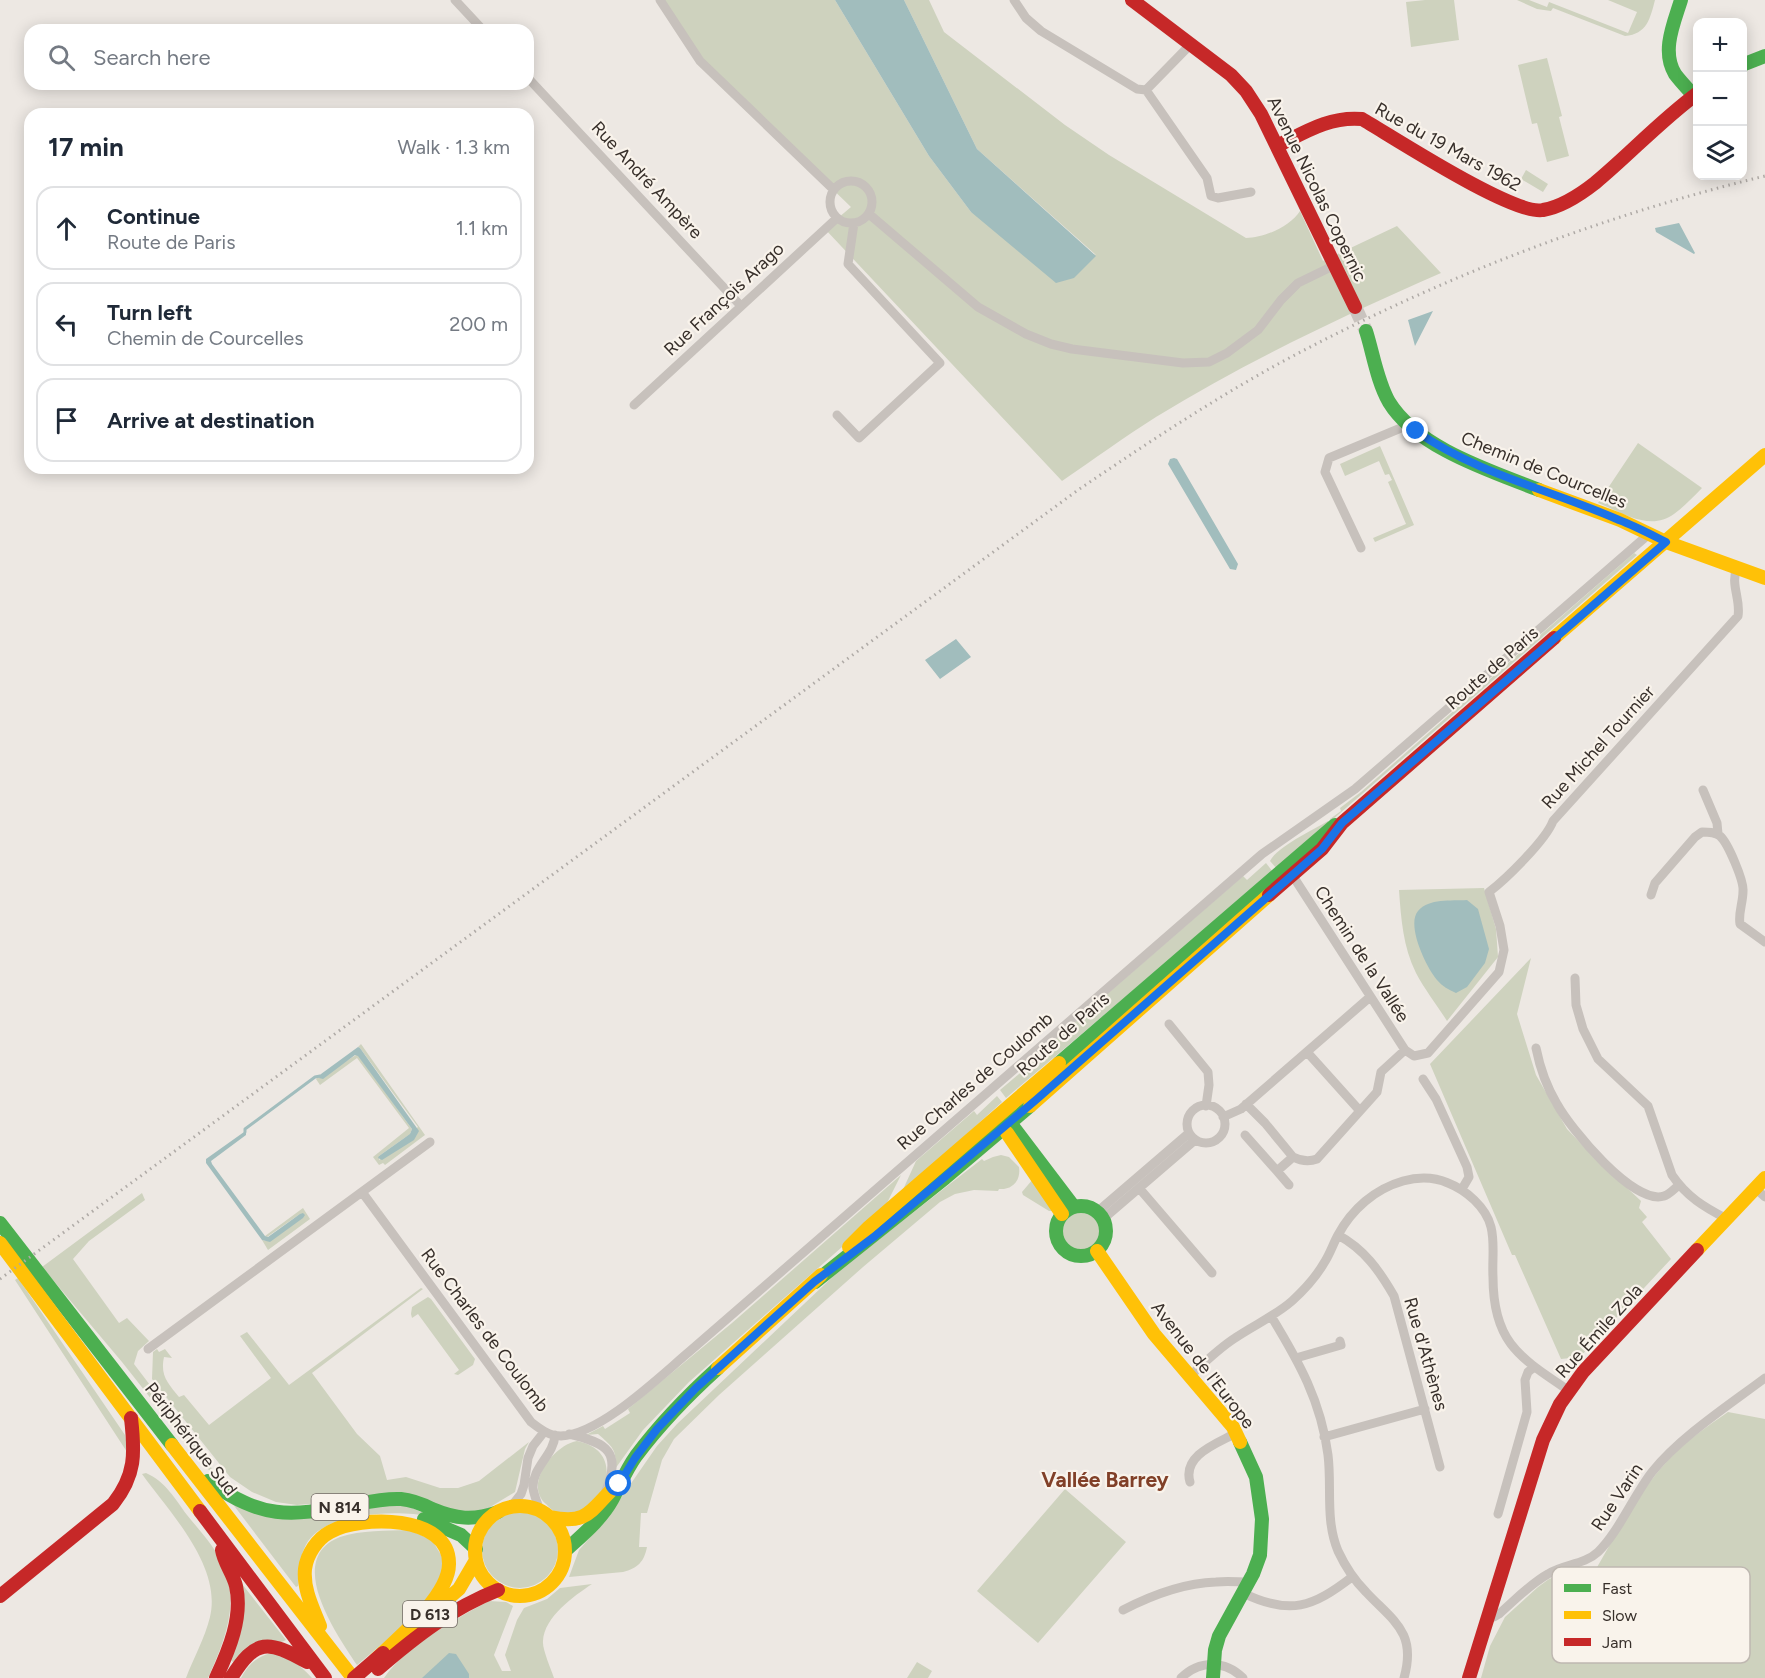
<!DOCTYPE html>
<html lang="en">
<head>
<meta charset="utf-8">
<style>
	:root { --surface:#fff; --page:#f6f6f7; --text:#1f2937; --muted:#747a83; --line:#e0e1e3 }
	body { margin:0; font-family:Figtree,sans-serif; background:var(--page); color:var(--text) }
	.controls { position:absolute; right:18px; top:18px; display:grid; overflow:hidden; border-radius:12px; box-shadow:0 3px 15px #0003 }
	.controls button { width:54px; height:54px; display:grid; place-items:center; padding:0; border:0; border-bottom:2px solid var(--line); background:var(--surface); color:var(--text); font:30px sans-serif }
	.stop { position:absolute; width:18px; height:18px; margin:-14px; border:4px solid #1a73e8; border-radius:50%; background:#fff }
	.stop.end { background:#1a73e8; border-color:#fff; box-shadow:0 2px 6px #0008 }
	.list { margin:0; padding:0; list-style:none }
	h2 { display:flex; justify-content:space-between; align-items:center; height:78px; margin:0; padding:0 24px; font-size:26px }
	h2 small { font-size:20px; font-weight:400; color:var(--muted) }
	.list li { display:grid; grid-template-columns:39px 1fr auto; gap:18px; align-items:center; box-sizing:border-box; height:84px; margin:0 12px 12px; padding:0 12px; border:2px solid var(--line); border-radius:18px }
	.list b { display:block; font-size:22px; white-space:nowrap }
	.list p { margin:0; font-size:20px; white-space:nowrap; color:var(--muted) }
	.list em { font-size:20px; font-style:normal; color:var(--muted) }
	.icon { flex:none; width:33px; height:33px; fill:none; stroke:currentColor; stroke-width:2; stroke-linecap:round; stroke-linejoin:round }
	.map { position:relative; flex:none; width:1765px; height:1678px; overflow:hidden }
	.search { position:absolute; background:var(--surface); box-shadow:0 3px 15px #0003; left:24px; top:24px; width:510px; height:66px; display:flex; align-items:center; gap:15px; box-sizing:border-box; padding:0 21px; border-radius:18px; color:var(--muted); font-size:22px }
	.panel { position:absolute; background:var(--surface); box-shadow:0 3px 15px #0003; left:24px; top:108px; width:510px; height:366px; border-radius:18px }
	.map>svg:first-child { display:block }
	.green { fill:#ced2be }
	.water { fill:#a1bdbd }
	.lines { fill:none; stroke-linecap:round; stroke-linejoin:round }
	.stream { stroke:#a1bdbd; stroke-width:3 }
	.secondary-tunnel { stroke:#c9c3be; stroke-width:14; stroke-dasharray:14 7; stroke-linecap:butt }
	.street { stroke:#c7c1bc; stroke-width:9 }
	.fast { stroke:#4caf50; stroke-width:14 }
	.slow { stroke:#ffc107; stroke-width:14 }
	.jam { stroke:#c62828; stroke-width:14 }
	.rail { stroke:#afaaa6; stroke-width:3; stroke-dasharray:1.5 4.5; stroke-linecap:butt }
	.route { stroke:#1a73e8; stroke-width:8 }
	.labels { text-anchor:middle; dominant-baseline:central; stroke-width:4.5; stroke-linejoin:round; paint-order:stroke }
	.shield { fill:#f9f3eb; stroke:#716a64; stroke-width:1.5 }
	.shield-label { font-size:16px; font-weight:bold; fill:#372f2a }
	.street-label { font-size:18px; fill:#372f2a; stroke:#f9f3eb }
	.quarter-label { font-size:21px; font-weight:bold; fill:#814028; stroke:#f9f3eb }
	.key { fill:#f9f3eb; stroke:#bfb8b1; stroke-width:1.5 }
	.key-label { font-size:16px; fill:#372f2a }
</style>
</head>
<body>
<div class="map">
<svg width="1765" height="1678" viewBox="0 0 1765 1678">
	<rect width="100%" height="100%" fill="#ede8e3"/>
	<!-- green -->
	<path class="green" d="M660 0H835L929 156 971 212 1096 255 977 149 904 0H929L944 32 1065 125 1109 155 1246 238C1264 238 1291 226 1300 211L1323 261 1397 226 1441 273C1343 316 1247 361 1156 417 1124 437 1093 460 1062 481L825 229 851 207 700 61Z
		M1425 0H1454L1459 40 1411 47 1406 2Z
		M1517 0H1529L1547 7 1549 2 1628 33 1637 12 1608 0H1655C1650 19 1647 34 1625 36L1553 8 1551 11 1537 9Z
		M1547 58 1562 116 1559 117 1569 156 1547 162 1537 123 1532 124 1518 65Z
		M1526 170 1548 184 1543 192 1521 179Z
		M1638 443 1702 488C1693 497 1684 507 1674 514 1650 532 1621 512 1598 503Z
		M1380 446 1414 525 1375 542 1373 538 1406 524 1388 482 1392 480 1389 474 1385 475 1379 461 1345 476 1340 464Z
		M1634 553 1637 555 1331 821 1330 819 1341 811 1340 808 1361 792Z
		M1328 821 1329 823 1277 869 1270 861C1278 846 1313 830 1328 821Z
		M1266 863 1273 872 1006 1098 1000 1090 1039 1057 1037 1055 1243 876 1247 880Z
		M1484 888 1496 929 1498 957 1447 1021C1437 1005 1425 990 1416 973 1403 947 1401 918 1399 890Z
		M1531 958 1517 1014 1536 1075 1567 1129 1590 1153 1641 1201 1639 1208 1647 1217 1642 1222 1671 1259 1580 1357 1561 1359 1515 1255H1512L1430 1064Z
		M361 1044 425 1135 385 1165 383 1163 379 1165 373 1157 409 1128 357 1058 320 1085 316 1079 321 1074 319 1078 356 1055H358L412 1129 410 1134 379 1156V1160L418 1127 360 1048 358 1047Z
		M997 1096 1002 1102 901 1194 916 1161 974 1111 977 1115Z
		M1001 1155 1009 1157 1019 1167C1021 1180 1013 1190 999 1189L998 1191 974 1190 955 1194 940 1202 863 1267 719 1395 674 1439 662 1460 647 1513H641L639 1547H647C644 1562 638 1568 623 1572L569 1577 579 1550 607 1518 657 1446 677 1424 842 1268 982 1159 984 1161 993 1157Z
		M901 1175 885 1207 876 1217 689 1382 643 1430 615 1469C617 1450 613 1447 598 1434L586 1435 603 1426 605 1429 630 1413 628 1409 732 1323Z
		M1033 1179 1053 1211H1049L1023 1195 1022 1192Z
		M142 1193 145 1200 89 1241 73 1259 119 1323 127 1318 149 1341 138 1351 134 1364 207 1460 212 1469 210 1471 201 1462 122 1362 42 1267Z
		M303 1208 310 1219 268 1250 262 1240 266 1241 300 1214 267 1237 265 1236Z
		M1062 1231a20 20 0 1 1 40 0a20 20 0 1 1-40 0Z
		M18 1278 125 1435 129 1455 15 1280Z
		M421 1288 423 1289 312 1373 357 1434 380 1456 387 1480 406 1477 440 1488H458L479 1481 529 1442 525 1449 515 1492 482 1512 471 1515 407 1496 297 1505 276 1502 252 1492 230 1477 155 1383 152 1379 153 1352 157 1349 159 1352 165 1349 172 1358 164 1357C160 1376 168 1383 179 1397L184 1395 209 1425 271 1378 240 1336 247 1332 289 1385Z
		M428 1297 431 1299 475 1359 473 1365 458 1375 454 1374 459 1370 418 1314 412 1318 411 1314 412 1307Z
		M1728 1412 1765 1419V1678H1481L1490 1646 1505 1617 1538 1587 1549 1579 1574 1570 1585 1580 1592 1576C1615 1536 1638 1492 1670 1458 1687 1440 1708 1426 1728 1412Z
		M577 1441C636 1453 595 1528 557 1513 553 1511 549 1507 546 1504 523 1484 554 1445 577 1441Z
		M146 1473C165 1481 176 1500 187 1515 200 1531 217 1549 224 1568 240 1606 223 1644 208 1678H186C193 1659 205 1638 210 1617 222 1566 170 1513 142 1474Z
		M1065 1489 1126 1542 1038 1643 977 1591Z
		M232 1503 243 1508 402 1503 429 1516C396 1510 318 1511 304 1549 299 1560 300 1575 298 1586L296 1587Z
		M482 1550a38 38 0 1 1 76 0a38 38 0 1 1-76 0Z
		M409 1530 432 1540 444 1560 441 1583 393 1635 357 1665C338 1636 283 1559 340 1537 361 1530 387 1531 409 1530Z
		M242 1584 286 1640 235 1664 230 1659Z
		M592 1584C574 1596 544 1617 543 1641 542 1649 551 1669 554 1678H384C406 1646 455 1619 489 1601L506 1602 513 1606 494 1655 502 1671H511L505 1655 517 1620 524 1608 547 1599 560 1588Z
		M271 1653C288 1654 301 1666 312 1678H241C248 1665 256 1657 271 1653Z
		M917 1662 932 1671 928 1678H907Z"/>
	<!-- water -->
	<path class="water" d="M835 0H904L977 149 1096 256 1074 278 1056 283 971 212 929 156Z
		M1679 223 1695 253 1694 254 1656 232 1655 228Z
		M1433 311 1415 346 1408 320Z
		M1174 458 1177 459 1238 564 1236 570 1230 569 1168 464 1170 459Z
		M956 639 971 657 940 679 925 660Z
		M1467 900 1478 909 1489 949 1485 963 1467 987 1456 993C1449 990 1442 986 1437 980 1426 967 1406 925 1418 911 1429 898 1451 901 1467 900Z
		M358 1047 360 1048 419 1131 414 1140 382 1160 378 1158 379 1156 410 1134 412 1129 358 1056 355 1055 323 1079 319 1078 321 1074Z
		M244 1132H246V1135L211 1161 212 1164 265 1236 268 1237 300 1214 303 1213 305 1215 303 1218 270 1242 262 1240 206 1163V1159Z
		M449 1653 456 1654 469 1674V1678H422Z"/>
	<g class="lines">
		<!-- stream -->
		<path class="stream" d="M245 1132V1129L315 1077 320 1076"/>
		<!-- secondary-tunnel -->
		<path class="secondary-tunnel" d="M1355 307 1366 331"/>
		<!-- street -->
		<path class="street" d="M455 0 483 30
			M660 0 700 61 834 190
			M1014 0 1026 18 1041 31 1137 89 1146 90 1190 45
			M528 78 741 306
			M1146 90 1207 178 1211 196 1218 198 1251 192
			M830 202a21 21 0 1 1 42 0a21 21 0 1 1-42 0Z
			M869 214 978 307 1026 334 1051 344 1072 349 1183 363 1209 362 1227 353 1258 330 1281 300 1298 283 1335 265
			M634 405 837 218
			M837 415 859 438 940 363 848 264 854 223
			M1361 548 1325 472 1329 458 1408 425
			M1703 790 1717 823 1718 834
			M1291 873 1405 1050 1414 1056 1428 1053 1499 972 1504 950 1500 926 1489 892C1506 879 1546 840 1553 821L1738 616C1741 599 1730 585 1737 567
			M1651 895 1655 883 1695 837 1702 832C1708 832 1715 832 1720 836 1728 843 1744 881 1743 891 1743 903 1738 913 1740 924L1765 942
			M1575 978 1576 1005 1583 1029 1598 1059 1648 1106 1672 1175C1687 1197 1704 1207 1727 1219
			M1169 1024 1208 1072 1209 1085 1206 1106
			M1536 1048C1540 1068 1546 1086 1557 1104 1570 1128 1634 1206 1664 1196 1669 1195 1675 1188 1679 1185
			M1307 1052 1360 1111
			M1423 1079 1436 1099 1467 1167 1469 1177 1462 1189
			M1246 1104 1265 1123 1293 1157C1301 1161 1309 1162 1317 1159L1377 1092 1381 1072 1405 1050
			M1187 1124a19 19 0 1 1 38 0a19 19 0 1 1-38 0Z
			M1223 1117 1241 1109 1370 997
			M1245 1135 1277 1171 1293 1157
			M1277 1171 1289 1185
			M1139 1188 1212 1273
			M1755 1188 1765 1197
			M362 1192 531 1422C540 1429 549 1436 561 1436 601 1434 659 1377 690 1351L1262 854 1355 789 1649 534
			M1097 1212 1189 1133
			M1103 1219 1195 1140
			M1338 1235C1364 1249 1379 1270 1394 1296L1440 1467
			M1271 1316C1299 1362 1321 1401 1328 1455 1332 1487 1325 1520 1338 1551 1345 1566 1354 1580 1366 1592 1393 1621 1417 1632 1404 1678
			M148 1349 430 1142
			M1296 1358 1341 1345 1340 1341
			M1190 1376C1204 1363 1218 1349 1235 1338 1254 1325 1275 1316 1292 1301 1304 1290 1316 1277 1324 1263 1330 1254 1333 1244 1338 1235 1352 1209 1375 1189 1403 1181 1418 1177 1434 1177 1448 1183 1466 1190 1486 1207 1491 1227 1495 1243 1492 1260 1493 1277 1493 1342 1519 1357 1568 1390
			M569 1434C608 1443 622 1452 605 1493
			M1324 1437 1425 1409
			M1190 1482C1182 1455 1218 1443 1236 1433
			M510 1508 521 1494 524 1485 528 1458 533 1446 544 1432
			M540 1511C538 1504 534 1496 533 1488 532 1467 554 1455 555 1435
			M1498 1514 1527 1412 1525 1380 1528 1372 1534 1367
			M1243 1593C1290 1616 1313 1607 1352 1577
			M1123 1610C1152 1595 1183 1583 1216 1582 1227 1581 1238 1582 1249 1582
			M1488 1616 1494 1617 1499 1614C1515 1600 1530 1584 1548 1574 1564 1564 1584 1565 1598 1552 1618 1533 1634 1495 1652 1472 1680 1437 1729 1405 1765 1378
			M1181 1678C1199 1660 1225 1660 1243 1678"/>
		<!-- fast -->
		<path class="fast" d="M1681 0C1674 23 1661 51 1675 74 1681 82 1688 89 1694 96
			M1742 65 1765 56
			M1366 331C1373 353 1377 381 1389 402 1417 448 1491 471 1539 490
			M1059 1063 1335 825
			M1005 1116 1074 1207
			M1056 1231a25 25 0 1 1 50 0a25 25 0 1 1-50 0Z
			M0 1223 172 1445
			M815 1282 945 1178 1030 1106
			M208 1481C262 1519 288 1517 351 1505 367 1502 385 1498 401 1499 412 1500 422 1504 432 1509 456 1519 473 1521 498 1512
			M424 1519 461 1535 476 1549
			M565 1551C581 1536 601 1520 612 1500 620 1485 626 1470 636 1456 660 1424 688 1395 718 1368
			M1213 1678 1215 1650 1219 1636 1253 1574 1260 1555 1262 1519 1256 1477 1240 1442"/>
		<!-- slow -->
		<path class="slow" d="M1539 490 1620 520 1666 542 1765 578
			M1554 638 1765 455
			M1030 1106 1269 895
			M1007 1133 1062 1214
			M0 1243 200 1511
			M849 1247 869 1227 1059 1063
			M1697 1250 1765 1178
			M1097 1251 1154 1334 1233 1427 1240 1442
			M718 1368 821 1275
			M172 1445 353 1678
			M475 1551a45 45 0 1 1 90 0a45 45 0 1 1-90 0Z
			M550 1517C590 1526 591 1508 617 1485
			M423 1620 459 1589 476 1560
			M320 1626C313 1608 303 1589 305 1569 307 1554 317 1539 330 1532 360 1515 450 1514 449 1564 449 1596 397 1639 375 1660"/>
		<!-- jam -->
		<path class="jam" d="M1132 0 1231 75 1246 91 1261 114 1355 307
			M1277 146C1305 132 1330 116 1362 119 1393 137 1514 216 1543 210 1561 207 1581 194 1595 183 1630 154 1661 120 1698 93
			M1269 895 1322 849 1342 823 1554 638
			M200 1511 325 1678
			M0 1596 113 1504C136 1475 135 1453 131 1418
			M378 1669C415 1637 452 1608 498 1590
			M216 1678C229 1650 243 1617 236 1586 233 1573 224 1563 222 1550
			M231 1678C256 1638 268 1640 307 1662
			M354 1678 383 1653
			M1469 1678 1543 1440 1560 1404 1583 1372 1697 1250"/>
		<!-- rail -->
		<path class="rail" d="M0 1279 1078 490C1143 446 1209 402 1278 364 1432 281 1596 217 1765 176"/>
	</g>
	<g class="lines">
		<!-- route -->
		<path class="route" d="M619 1484 635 1458 657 1429 696 1388 814 1282 875 1236 1037 1099 1322 849 1342 823 1666 542C1650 534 1635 526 1619 520 1551 490 1477 474 1416 431"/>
	</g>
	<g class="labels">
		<!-- shield labels -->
		<g class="shield">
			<rect x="311.5" y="1494" width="57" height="26" rx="4.5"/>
			<rect x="403" y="1601" width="54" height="26" rx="4.5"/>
		</g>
		<g class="shield-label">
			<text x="340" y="1507">N 814</text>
			<text x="430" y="1614">D 613</text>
		</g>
		<!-- street labels -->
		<g class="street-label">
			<text transform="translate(1448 147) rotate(29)">Rue du 19 Mars 1962</text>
			<text transform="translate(647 180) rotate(47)">Rue André Ampère</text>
			<text transform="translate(1317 189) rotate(64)">Avenue Nicolas Copernic</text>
			<text transform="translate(724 299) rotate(-43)">Rue François Arago</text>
			<text transform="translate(1544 470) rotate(22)">Chemin de Courcelles</text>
			<text transform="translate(1492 668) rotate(-41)">Route de Paris</text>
			<text transform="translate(1598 747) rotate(-48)">Rue Michel Tournier</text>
			<text transform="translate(1362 954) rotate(57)">Chemin de la Vallée</text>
			<text transform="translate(1063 1034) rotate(-41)">Route de Paris</text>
			<text transform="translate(975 1081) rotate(-41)">Rue Charles de Coulomb</text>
			<text transform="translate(485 1330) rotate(53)">Rue Charles de Coulomb</text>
			<text transform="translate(1599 1331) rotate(-48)">Rue Émile Zola</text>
			<text transform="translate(1426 1354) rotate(74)">Rue d'Athènes</text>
			<text transform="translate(1203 1365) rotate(52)">Avenue de l'Europe</text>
			<text transform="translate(191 1439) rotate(52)">Périphérique Sud</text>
			<text transform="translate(1617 1497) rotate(-56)">Rue Varin</text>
		</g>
		<!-- quarter labels -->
		<g class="quarter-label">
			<text x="1105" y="1479">Vallée Barrey</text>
		</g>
	</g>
	<!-- legend -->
	<rect x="1552" y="1567" width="198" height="96" rx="9" class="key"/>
	<rect x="1564" y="1584" width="27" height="8" fill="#4caf50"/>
	<rect x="1564" y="1611" width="27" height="8" fill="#ffc107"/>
	<rect x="1564" y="1638" width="27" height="8" fill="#c62828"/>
	<g class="key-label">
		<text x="1602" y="1594">Fast</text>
		<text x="1602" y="1621">Slow</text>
		<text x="1602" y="1648">Jam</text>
	</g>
</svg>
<div class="controls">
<button>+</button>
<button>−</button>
<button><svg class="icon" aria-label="layers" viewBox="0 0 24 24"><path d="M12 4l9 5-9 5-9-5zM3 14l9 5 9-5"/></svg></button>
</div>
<div class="stop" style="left:619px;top:1484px"></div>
<div class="stop end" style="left:1416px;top:431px"></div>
<div class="search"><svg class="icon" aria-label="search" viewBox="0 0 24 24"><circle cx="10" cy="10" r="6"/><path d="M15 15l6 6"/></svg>Search here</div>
<section class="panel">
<h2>17 min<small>Walk · 1.3 km</small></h2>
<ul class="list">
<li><svg class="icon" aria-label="ahead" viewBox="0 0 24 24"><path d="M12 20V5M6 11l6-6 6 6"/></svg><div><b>Continue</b><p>Route de Paris</p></div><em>1.1 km</em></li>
<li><svg class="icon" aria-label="left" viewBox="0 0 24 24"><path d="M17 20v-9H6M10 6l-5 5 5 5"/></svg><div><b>Turn left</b><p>Chemin de Courcelles</p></div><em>200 m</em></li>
<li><svg class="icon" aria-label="arrive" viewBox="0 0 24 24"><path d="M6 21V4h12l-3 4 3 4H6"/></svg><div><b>Arrive at destination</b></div></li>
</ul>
</section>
</div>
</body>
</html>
